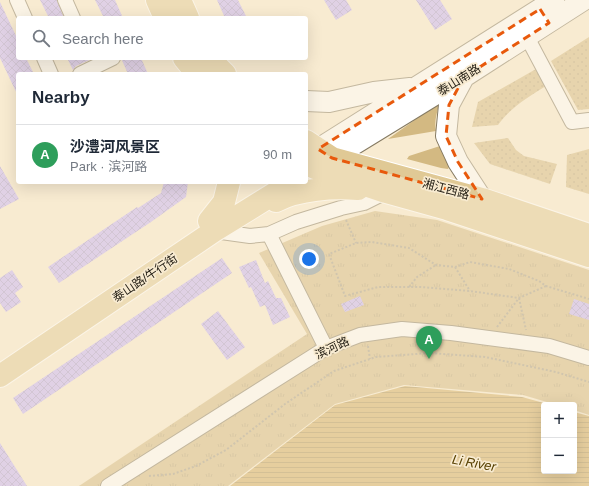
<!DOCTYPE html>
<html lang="en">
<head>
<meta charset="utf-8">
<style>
	:root { --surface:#fff; --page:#f2f2f3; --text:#1f2937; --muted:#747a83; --line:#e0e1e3; --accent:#0f766e }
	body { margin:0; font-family:Helvetica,"Noto Sans SC",sans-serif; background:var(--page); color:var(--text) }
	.controls { position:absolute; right:12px; bottom:12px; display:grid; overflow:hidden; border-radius:4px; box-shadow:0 4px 16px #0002 }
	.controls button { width:36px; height:36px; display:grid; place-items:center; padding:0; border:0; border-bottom:1px solid var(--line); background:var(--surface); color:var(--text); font:20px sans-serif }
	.you { position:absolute; left:309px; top:259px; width:14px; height:14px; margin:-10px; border:3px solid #fff; border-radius:50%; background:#1a73e8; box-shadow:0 0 0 6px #1a73e833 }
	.badge { display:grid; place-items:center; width:26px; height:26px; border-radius:50%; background:var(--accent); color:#fff; font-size:13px; font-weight:700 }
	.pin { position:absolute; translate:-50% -33px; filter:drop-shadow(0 1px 2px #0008) }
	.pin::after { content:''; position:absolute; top:21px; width:14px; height:12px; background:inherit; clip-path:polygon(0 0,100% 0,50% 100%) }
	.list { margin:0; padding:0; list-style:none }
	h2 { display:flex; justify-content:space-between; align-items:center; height:52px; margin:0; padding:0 16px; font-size:17px }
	h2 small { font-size:13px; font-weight:400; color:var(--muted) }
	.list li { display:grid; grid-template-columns:26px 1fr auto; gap:12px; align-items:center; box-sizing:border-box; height:60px; padding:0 16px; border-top:1px solid var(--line) }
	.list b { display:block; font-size:15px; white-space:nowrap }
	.list p { margin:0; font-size:13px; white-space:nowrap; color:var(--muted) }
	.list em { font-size:13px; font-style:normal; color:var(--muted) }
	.icon { flex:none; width:22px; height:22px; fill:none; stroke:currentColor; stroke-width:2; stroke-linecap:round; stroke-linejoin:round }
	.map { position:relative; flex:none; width:589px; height:486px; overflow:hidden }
	.search { position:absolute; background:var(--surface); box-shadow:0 4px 16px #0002; left:16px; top:16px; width:292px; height:44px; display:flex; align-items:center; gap:10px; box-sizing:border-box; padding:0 14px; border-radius:4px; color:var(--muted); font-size:15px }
	.panel { position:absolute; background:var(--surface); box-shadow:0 4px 16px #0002; left:16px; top:72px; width:292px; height:112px; border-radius:4px }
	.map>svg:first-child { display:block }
	.grass { fill:#d3b982 }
	.park { fill:url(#park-tufts) }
	.garden { fill:url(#garden-dots) }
	.water { fill:url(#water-rules) }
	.building { fill:url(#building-cross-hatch) }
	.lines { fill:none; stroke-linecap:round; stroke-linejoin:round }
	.minor-casing { stroke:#857a62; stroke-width:16 }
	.secondary-casing { stroke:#857a62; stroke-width:22 }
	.primary-casing { stroke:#fff; stroke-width:24 }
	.path { stroke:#a19783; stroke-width:2; stroke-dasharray:2 2; stroke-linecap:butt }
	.minor { stroke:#fff; stroke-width:14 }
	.secondary { stroke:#fff; stroke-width:20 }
	.primary { stroke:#e0c995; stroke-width:22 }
	.marked { fill:none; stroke:#e8590c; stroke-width:3; stroke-dasharray:8 5; stroke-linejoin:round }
	.labels { text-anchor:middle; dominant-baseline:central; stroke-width:3.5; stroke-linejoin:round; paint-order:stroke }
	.street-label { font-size:12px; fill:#252016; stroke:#f8ebd1 }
	.water-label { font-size:13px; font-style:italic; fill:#574000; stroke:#f8ebd1 }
</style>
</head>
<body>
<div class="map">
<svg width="589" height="486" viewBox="0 0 589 486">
	<defs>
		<pattern id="park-tufts" width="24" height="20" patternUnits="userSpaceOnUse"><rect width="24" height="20" fill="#d3b982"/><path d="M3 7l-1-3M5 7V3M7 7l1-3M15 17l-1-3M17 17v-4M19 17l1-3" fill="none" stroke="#b59f70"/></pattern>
		<pattern id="garden-dots" width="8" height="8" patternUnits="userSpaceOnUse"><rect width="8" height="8" fill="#d3b982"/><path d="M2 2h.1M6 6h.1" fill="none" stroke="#b59f70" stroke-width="1.8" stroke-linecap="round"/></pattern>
		<pattern id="water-rules" width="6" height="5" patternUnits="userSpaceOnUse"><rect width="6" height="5" fill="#d0ac60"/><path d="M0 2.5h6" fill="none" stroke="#a98c4e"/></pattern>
		<pattern id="building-cross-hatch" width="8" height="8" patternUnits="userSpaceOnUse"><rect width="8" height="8" fill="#c3b2fc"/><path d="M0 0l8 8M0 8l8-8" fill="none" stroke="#a799d7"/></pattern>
	</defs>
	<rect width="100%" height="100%" fill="#f8ebd1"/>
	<!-- grass -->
	<path class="grass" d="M440 102C437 112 434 121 436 131L388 139Z
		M440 146 450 165 448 169 441 168 407 159 409 156Z"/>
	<!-- park -->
	<path class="park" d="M375 211 437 220 589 270V415L574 410V405H557L523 395 404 385 335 404 228 486H79L307 334 259 253 322 226Z"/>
	<!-- garden -->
	<path class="garden" d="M589 37V109L578 110 551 61Z
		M536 69 546 86C527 98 511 107 498 125L472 127 478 102Z
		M508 138 516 150 524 156 557 164 550 184 490 164 474 143Z
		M589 149V194L566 187 567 155Z"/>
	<!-- water -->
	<path class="water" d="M405 386 522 397 551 405H544V471H574V412L589 416V486H230L335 405Z"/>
	<!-- building -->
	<path class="building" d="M40 0H57L64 18H49Z
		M95 0H115L123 18H104Z
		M217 0H238L247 18H225Z
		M324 0H346L352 10 336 20Z
		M416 0H440L452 19 435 30Z
		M0 2 18 40V58H26L34 74H18V96L0 58Z
		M67 58H94L76 66 73 70Z
		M121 58H141L148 74H128Z
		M0 166 19 199 0 209Z
		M164 182H188L186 197 151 222 59 283 48 267 137 207 138 208 161 193Z
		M222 258 232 273 23 414 13 398Z
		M256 260 265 283 268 281 276 298H281L290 317 273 325 265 305 260 307 251 287 249 288 239 267Z
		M12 270 23 287 15 293 21 302 6 312 0 303V278Z
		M360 296 364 305 345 312 341 304Z
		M574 299 589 304V320L569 314Z
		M218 311 245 347 227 360 201 324Z
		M0 443 27 486H0Z"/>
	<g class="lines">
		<!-- minor casing -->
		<g class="minor-casing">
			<path id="minor" d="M17 0 25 18
				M65 0 73 18
				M527 37 572 122 589 120
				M44 58 51 74
				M80 74 113 58
				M214 231 250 236 269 234 296 222 341 208 364 203 386 192
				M269 234 326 348
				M108 486 326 348 360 335 402 329 451 333 549 346 589 358"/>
		</g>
		<!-- secondary casing -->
		<g class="secondary-casing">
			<path id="secondary" d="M463 79 449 105 446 136 458 162 482 199
				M306 101 329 102 374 92 410 88
				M318 149 554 0
				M332 158 464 77 584 0"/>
		</g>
		<!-- primary casing -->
		<g class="primary-casing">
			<path id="primary" d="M157 0 165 18
				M180 0 188 18
				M184 58 197 74
				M209 58 225 74
				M306 141 332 158 482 199 589 235
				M306 164 315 168 386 192 447 209 589 256
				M276 201C298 189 334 187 358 189
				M209 221 224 202 229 182
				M0 376 214 231 293 182"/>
		</g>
		<!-- path -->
		<path class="path" d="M346 220 356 243
			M455 267 470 291
			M546 286 519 298 470 291 421 287H378L345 296 329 254 356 243 372 242 409 248 436 265 455 267 470 262 509 269 539 281 546 286 589 299
			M409 287 417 277 436 265
			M519 298 526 330
			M497 327 519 298
			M368 346 370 359
			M149 476 173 474 196 466 226 450 285 404 334 371 376 357 429 353 485 357 556 372 589 382"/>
		<!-- minor -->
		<use href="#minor" class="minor"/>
		<!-- secondary -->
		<use href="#secondary" class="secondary"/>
		<!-- primary -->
		<use href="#primary" class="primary"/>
	</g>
	<!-- marked area -->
	<path d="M0 0H589V486H0ZM540 9 549 23 464 77 449 105 446 136 458 162 482 199 332 158 318 149Z" fill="#f8ebd1" fill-opacity=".55" fill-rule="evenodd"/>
	<path class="marked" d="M540 9 549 23 464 77 449 105 446 136 458 162 482 199 332 158 318 149Z"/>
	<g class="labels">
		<!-- street labels -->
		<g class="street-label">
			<text transform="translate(459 80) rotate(-32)">泰山南路</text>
			<text transform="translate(446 189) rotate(15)">湘江西路</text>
			<text transform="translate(145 278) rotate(-34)">泰山路/牛行街</text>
			<text transform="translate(332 348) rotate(-25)">滨河路</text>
		</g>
		<!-- water labels -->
		<g class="water-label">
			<text transform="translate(474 463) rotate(10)">Li River</text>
		</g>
	</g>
</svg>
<div class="controls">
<button>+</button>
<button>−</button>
</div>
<div class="you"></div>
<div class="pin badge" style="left:429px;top:359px;background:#2e9e5b">A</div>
<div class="search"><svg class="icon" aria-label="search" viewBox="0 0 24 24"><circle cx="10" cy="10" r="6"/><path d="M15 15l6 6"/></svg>Search here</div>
<section class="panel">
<h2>Nearby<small></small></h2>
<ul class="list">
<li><span class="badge" style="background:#2e9e5b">A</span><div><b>沙澧河风景区</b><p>Park · 滨河路</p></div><em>90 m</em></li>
</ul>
</section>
</div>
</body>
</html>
